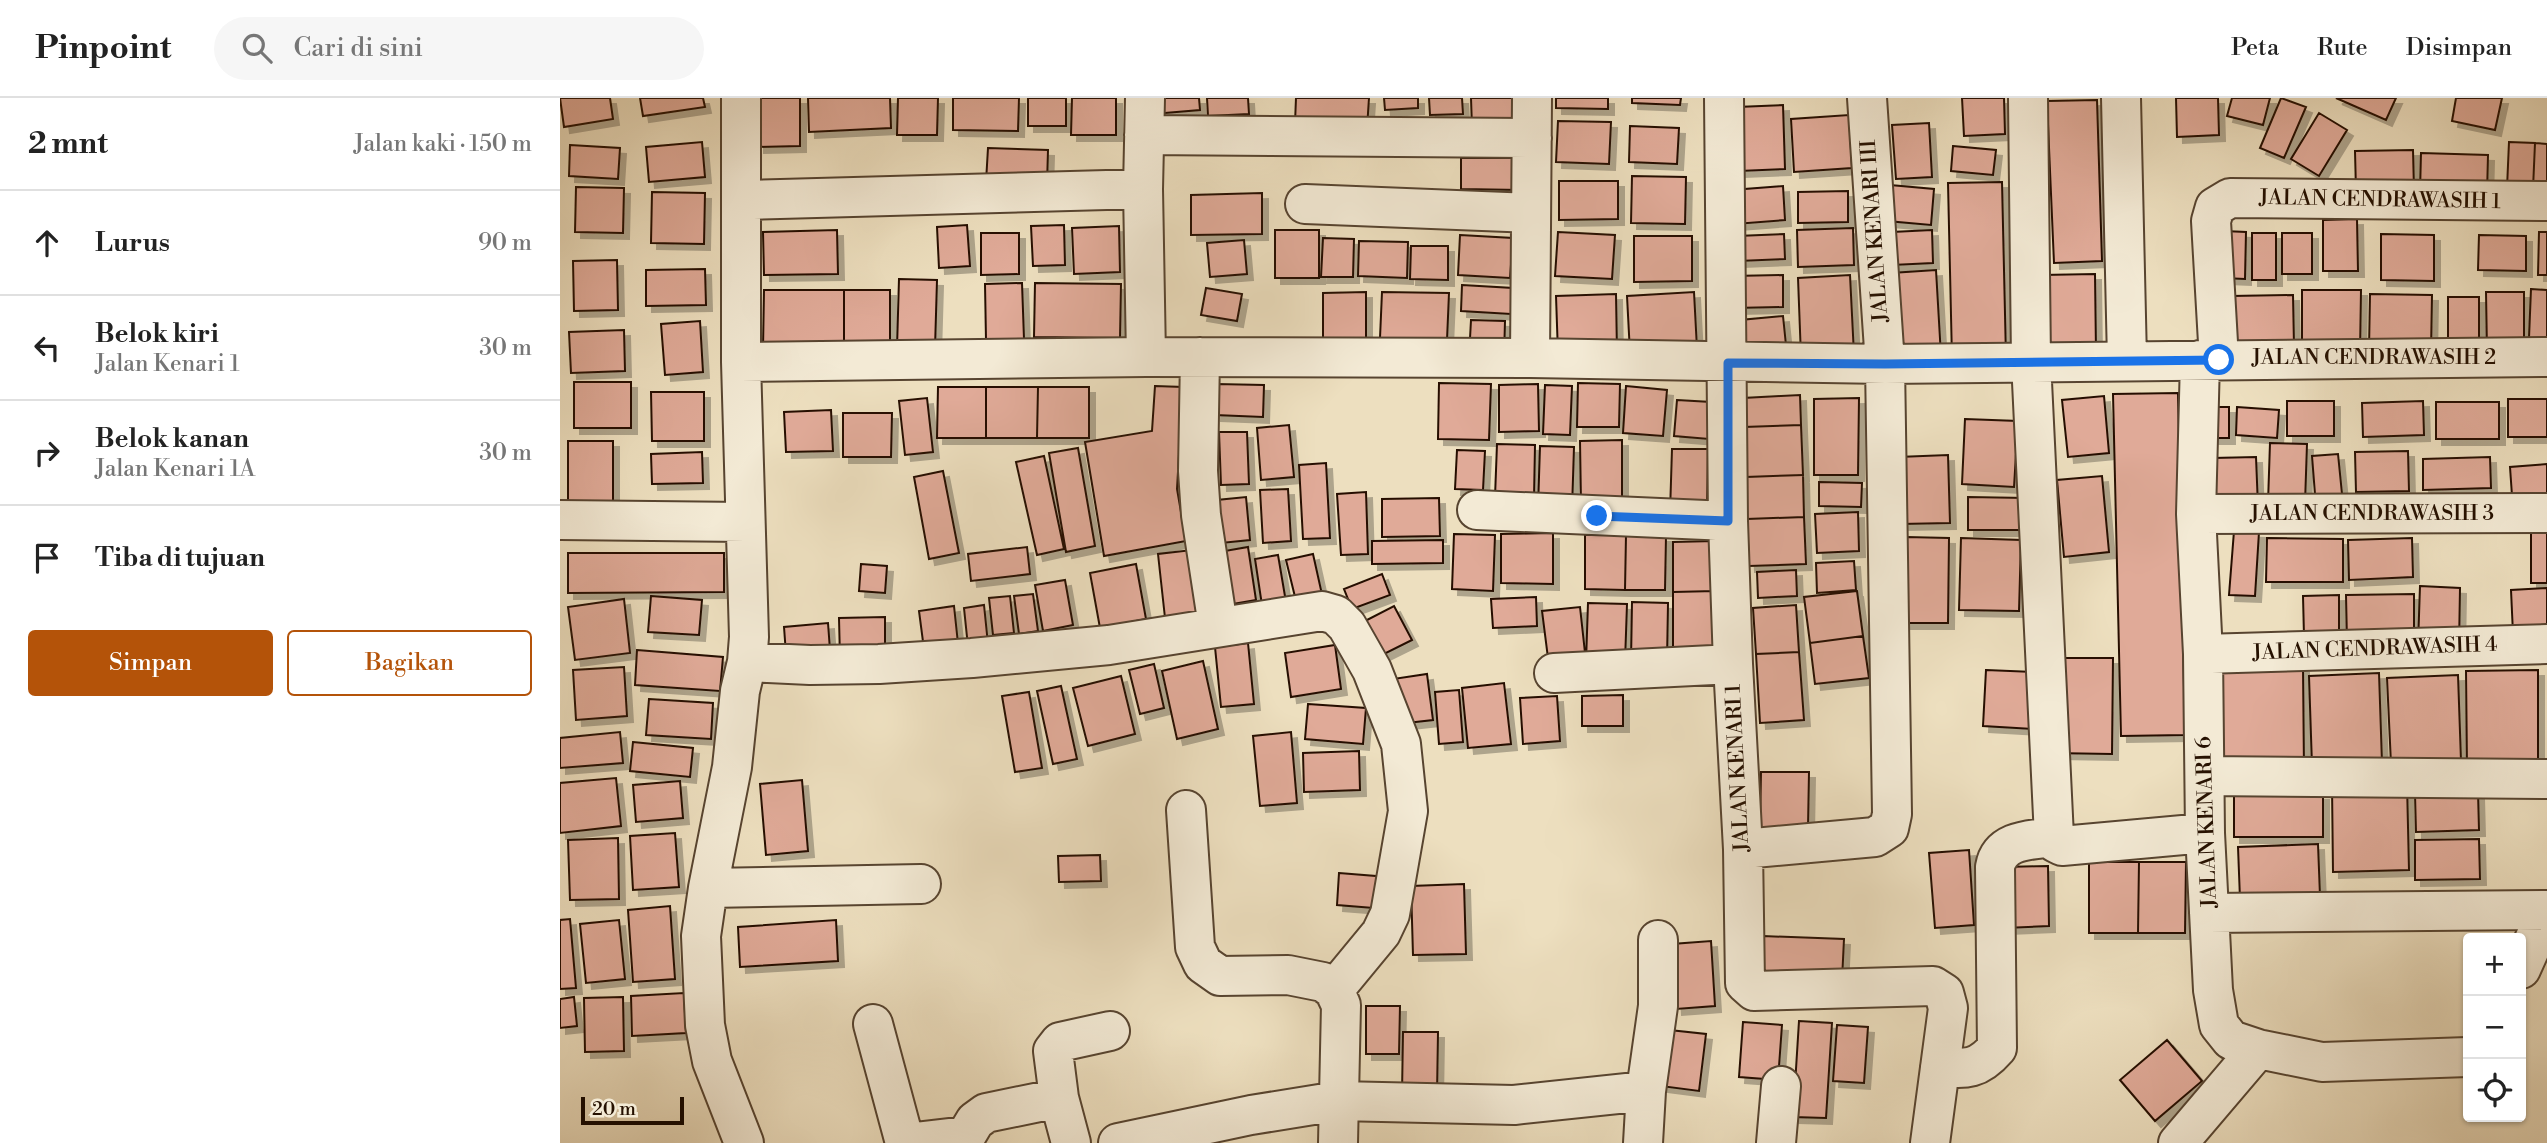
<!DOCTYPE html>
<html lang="id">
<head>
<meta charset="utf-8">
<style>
	:root { --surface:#fff; --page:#f6f6f6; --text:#222; --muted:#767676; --line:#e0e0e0; --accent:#b45309 }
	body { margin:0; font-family:"Libre Bodoni",serif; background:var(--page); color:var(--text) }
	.controls { position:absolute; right:21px; bottom:21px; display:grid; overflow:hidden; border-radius:7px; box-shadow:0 2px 5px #0004 }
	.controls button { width:63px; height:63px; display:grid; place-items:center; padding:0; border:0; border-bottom:2px solid var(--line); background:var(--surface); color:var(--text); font:35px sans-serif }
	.scale { position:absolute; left:21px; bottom:18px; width:103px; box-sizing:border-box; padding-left:7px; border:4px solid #251000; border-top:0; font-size:19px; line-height:24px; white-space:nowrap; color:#251000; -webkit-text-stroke:5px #f3ead5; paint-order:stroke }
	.stop { position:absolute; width:21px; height:21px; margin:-16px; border:5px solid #1a73e8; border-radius:50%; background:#fff }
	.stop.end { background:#1a73e8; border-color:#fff; box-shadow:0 2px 7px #0008 }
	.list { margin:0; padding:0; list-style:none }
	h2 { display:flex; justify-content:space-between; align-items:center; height:91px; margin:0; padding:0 28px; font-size:30px }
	h2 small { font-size:23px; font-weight:400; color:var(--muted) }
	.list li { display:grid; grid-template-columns:46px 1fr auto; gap:21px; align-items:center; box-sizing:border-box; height:105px; padding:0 28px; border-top:2px solid var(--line) }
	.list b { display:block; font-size:26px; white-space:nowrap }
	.list p { margin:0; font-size:23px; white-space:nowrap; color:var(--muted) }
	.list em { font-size:23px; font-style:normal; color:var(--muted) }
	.actions { display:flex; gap:14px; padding:21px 28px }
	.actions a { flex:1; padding:16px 0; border:2px solid var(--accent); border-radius:7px; text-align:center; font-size:24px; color:var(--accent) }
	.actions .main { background:var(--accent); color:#fff }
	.icon { flex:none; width:38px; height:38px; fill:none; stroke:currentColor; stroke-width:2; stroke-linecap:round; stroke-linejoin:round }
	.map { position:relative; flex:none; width:1987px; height:1045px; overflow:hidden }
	header { display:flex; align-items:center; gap:42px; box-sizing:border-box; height:98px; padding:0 35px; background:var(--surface); border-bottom:2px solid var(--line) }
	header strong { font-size:33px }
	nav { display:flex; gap:38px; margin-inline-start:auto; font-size:24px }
	.search { width:490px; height:63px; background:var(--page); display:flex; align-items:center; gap:18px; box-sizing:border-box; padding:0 24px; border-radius:38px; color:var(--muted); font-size:26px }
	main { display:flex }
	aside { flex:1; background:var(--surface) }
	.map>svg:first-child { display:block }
	.building { fill:#e0aa98; stroke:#251000; stroke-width:2; filter:url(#shadow) }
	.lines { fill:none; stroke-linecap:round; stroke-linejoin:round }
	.minor-casing { stroke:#574430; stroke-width:42 }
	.minor { stroke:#f3ead5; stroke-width:38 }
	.route { stroke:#1a73e8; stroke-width:9 }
	.labels { text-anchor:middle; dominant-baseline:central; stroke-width:5; stroke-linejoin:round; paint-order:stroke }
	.street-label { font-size:21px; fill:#251000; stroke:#f3ead5 }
</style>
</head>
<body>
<header>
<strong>Pinpoint</strong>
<div class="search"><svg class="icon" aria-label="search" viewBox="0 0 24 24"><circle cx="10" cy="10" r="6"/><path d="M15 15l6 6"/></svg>Cari di sini</div>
<nav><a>Peta</a><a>Rute</a><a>Disimpan</a></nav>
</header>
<main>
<aside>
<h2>2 mnt<small>Jalan kaki · 150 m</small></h2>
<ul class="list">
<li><svg class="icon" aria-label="ahead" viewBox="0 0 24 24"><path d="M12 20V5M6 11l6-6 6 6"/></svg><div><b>Lurus</b></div><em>90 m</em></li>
<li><svg class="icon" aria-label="left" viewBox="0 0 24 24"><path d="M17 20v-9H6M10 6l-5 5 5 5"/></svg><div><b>Belok kiri</b><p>Jalan Kenari 1</p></div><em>30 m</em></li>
<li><svg class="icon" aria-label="right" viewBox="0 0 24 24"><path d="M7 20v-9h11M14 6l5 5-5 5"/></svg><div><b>Belok kanan</b><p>Jalan Kenari 1A</p></div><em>30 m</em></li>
<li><svg class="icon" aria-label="arrive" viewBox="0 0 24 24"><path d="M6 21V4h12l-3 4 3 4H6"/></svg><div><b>Tiba di tujuan</b></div></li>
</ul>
<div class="actions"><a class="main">Simpan</a><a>Bagikan</a></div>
</aside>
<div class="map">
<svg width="1987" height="1045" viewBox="0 0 1987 1045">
	<defs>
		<filter id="shadow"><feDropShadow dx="6" dy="6" stdDeviation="0" flood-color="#0004"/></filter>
	</defs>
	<rect width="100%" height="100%" fill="#eddfbf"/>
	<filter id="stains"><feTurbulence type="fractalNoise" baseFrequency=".00286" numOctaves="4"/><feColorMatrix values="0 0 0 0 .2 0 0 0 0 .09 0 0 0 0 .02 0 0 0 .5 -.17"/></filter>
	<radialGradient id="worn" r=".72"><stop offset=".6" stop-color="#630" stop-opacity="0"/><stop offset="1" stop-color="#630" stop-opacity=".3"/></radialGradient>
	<!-- building -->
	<path class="building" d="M0 0H50L53 21 4 29Z
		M80 0H143L145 9 83 18Z
		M198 0H240V48L198 49Z
		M248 0H330L331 30 249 34Z
		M338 0H378L377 37H337Z
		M393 0H459L458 33 393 32Z
		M468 0H506V28H468Z
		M512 0H556V37H511Z
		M592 0H639L640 12 593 16Z
		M647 0H688L689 16 648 18Z
		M736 0H809L807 30 735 25Z
		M824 0H858V10L825 12Z
		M869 0H902L903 16 870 17Z
		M911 0H956V29L912 30Z
		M996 0H1048V11L996 10Z
		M1072 0H1121L1120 7 1072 5Z
		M1402 0H1444L1445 36 1404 38Z
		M1616 0H1658L1659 37 1617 39Z
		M1672 0H1710L1703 27 1667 18Z
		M1721 0 1746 9 1724 60 1700 50Z
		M1776 0H1836L1826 22Z
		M1896 0H1942L1935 32 1892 23Z
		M1537 2 1542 163 1494 165 1487 3Z
		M1223 7 1225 71 1179 73 1177 9Z
		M1759 15 1787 32 1759 78 1731 61Z
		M1289 17 1292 70 1234 74 1231 21Z
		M998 23 1051 24 1049 66 996 64Z
		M1369 25 1372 79 1336 81 1332 27Z
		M1070 28 1119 30 1117 66 1069 64Z
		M142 44 145 79 89 84 86 49Z
		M1949 44 1975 45 1973 91 1947 90Z
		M1975 45 1987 46V91H1973Z
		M10 47 60 50 58 81 9 78Z
		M1393 48 1436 52 1433 77 1391 73Z
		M428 50 488 52 487 86 426 84Z
		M1853 52 1854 92 1796 93 1795 53Z
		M1861 55 1928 57 1927 96 1860 94Z
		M901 60H961V92L901 91Z
		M1072 78 1126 79 1125 126 1071 125Z
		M999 83H1058V121L999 122Z
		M1442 84 1446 260 1392 261 1388 85Z
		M1330 87 1374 91 1371 127 1327 123Z
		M1223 88 1225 122 1175 126 1172 92Z
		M16 89 64 90 63 135 15 134Z
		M1288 93V124L1238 125V94Z
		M92 94 145 95 144 146 91 145Z
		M702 95V136L631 137V97Z
		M1797 121 1798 173H1763V122Z
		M407 127 410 168 379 170 377 129Z
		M504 127 505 167 473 168 471 128Z
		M559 128 560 174 514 176 512 130Z
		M1293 130 1294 167 1238 169 1237 132Z
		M277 132 278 176 204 177 203 134Z
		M715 132H759V180H715Z
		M1372 132 1373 165 1332 167V134Z
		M1664 133 1686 134 1685 181 1663 180Z
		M998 134 1055 137 1052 181 995 178Z
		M1979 134H1987V177H1978Z
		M421 135H459V176L421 177Z
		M1692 135H1716V182H1692Z
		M1722 135H1752V176H1722Z
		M1224 136 1225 161 1178 163 1177 138Z
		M1821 136 1874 137V183L1821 182Z
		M900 137 953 140 950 180 898 177Z
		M1919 137 1966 138V173L1918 172Z
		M1074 138H1132V183L1074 184Z
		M763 140 794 141 793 179H761Z
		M684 142 687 176 650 179 647 145Z
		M799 143 848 144 847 180 798 178Z
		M851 148H888V182L850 181Z
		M57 162 58 212 14 213 13 163Z
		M145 171 146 207 86 208V172Z
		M1376 172 1381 258 1337 261 1331 175Z
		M1535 176 1536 254 1483 256 1482 177Z
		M1223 177V209L1173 210V178Z
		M1290 177 1294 257 1241 259 1238 180Z
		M339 181 377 182 375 250H337Z
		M462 185 464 241 426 242 425 186Z
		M475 185 561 186 560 240 474 239Z
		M902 187 953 190 951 216 901 213Z
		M646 190 682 196 677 223 641 217Z
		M1971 191 1987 192V241L1969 240Z
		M204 192H284V251H203Z
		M284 192H330V251H284Z
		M1742 192H1801L1800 254H1742Z
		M806 194V240H763V195Z
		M822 194 889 195 887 242 820 240Z
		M1134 194 1137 251 1070 255 1067 198Z
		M1926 194H1964V252L1927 253Z
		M1056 196 1057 255 998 256 996 198Z
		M1810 196 1872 197 1871 253 1809 252Z
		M1733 197 1734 248 1671 249V198Z
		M1888 199H1919V251H1888Z
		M1223 218 1227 257 1184 261 1180 222Z
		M911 222 945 223 944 259H909Z
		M140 223 143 274 105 277 101 226Z
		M64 232 65 273 11 275 9 234Z
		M14 284H71V330H14Z
		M879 285 931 286 929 342 878 341Z
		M1018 285 1060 286 1059 329H1017Z
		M656 286 704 287 703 319 655 317Z
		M978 286 979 333 939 334V287Z
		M985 287 1012 288 1010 337 983 336Z
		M595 288 623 289 617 391 626 443 544 458 525 344 592 333Z
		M1066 288 1107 292 1103 338 1063 335Z
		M378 289H426V340H377Z
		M426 289H478L477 340H426Z
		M478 289H529V340H477Z
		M91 294H144V343H92Z
		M1618 295 1625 637 1561 638 1553 296Z
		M1240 297 1241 327 1184 329 1183 300Z
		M1544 298 1549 355 1508 359 1502 302Z
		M367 300 373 354 345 357 339 303Z
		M1299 300 1298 377H1254V301Z
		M1948 301H1987V339H1948Z
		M1117 302 1151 304 1149 341 1114 338Z
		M1727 303H1774V338H1727Z
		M1863 303 1864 337 1803 339 1802 305Z
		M1876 304H1939V341H1876Z
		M1648 309H1669V340H1648Z
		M1677 309 1719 312 1717 340 1676 337Z
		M271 312 273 353 226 354 224 314Z
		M283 315H332L331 359H283Z
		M1405 321 1458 323 1454 389 1402 386Z
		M729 327 734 379 701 382 697 330Z
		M1241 327 1243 377 1186 379 1184 329Z
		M659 334H687L689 386 661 387Z
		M1062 342V406H1021L1020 343Z
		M8 343H53V409H8Z
		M1710 345 1747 346 1745 405H1708Z
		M937 346 975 347 974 400 935 399Z
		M980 348 1014 349 1012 411 978 410Z
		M518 350 535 448 506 454 489 355Z
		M1112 351H1148L1147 416 1110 415Z
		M897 352 925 353 923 392 895 391Z
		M1848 353 1849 393 1796 394 1795 354Z
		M142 354 143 385 92 386 91 356Z
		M1778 356 1783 406 1756 409 1752 358Z
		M1388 357 1390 425 1340 426 1338 359Z
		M484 358 504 451 477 457 456 364Z
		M1696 359 1698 409 1655 411 1653 360Z
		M1930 359 1931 390 1863 392V361Z
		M766 365 770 440 743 441 739 367Z
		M1987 366V410L1953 412 1950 369Z
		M383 373 399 455 369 461 354 379Z
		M1243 377 1244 419 1187 421 1186 379Z
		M1542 378 1549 454 1504 459 1497 382Z
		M1259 384 1302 385 1301 409 1259 408Z
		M728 391 731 443 703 445 700 392Z
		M806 394 808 456 781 457 777 396Z
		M686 399 690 442 661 445 657 402Z
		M1408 399 1466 400 1465 432H1408Z
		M879 400 880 438 822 439V401Z
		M1298 414 1299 453 1257 455 1255 416Z
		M1244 419 1246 466 1189 468 1187 421Z
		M1971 426H1987V485H1971Z
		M1674 433 1699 434 1695 498 1669 497Z
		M993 435V486L941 485V436Z
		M894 436 935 437 933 493 892 491Z
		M1025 437H1066L1065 492 1025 491Z
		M1066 437 1106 438 1105 492H1065Z
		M1346 439 1389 440 1388 525H1345Z
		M1401 440 1461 442 1459 513 1399 512Z
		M1707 440 1783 441V484H1706Z
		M1852 440 1853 479 1789 482 1788 442Z
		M883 442V465L812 466V443Z
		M1155 443V493L1113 494V444Z
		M467 449 470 476 411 483 408 456Z
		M688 449 696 502 667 507 659 454Z
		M632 452 640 525 606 529 598 456Z
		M8 455H164V494L8 495Z
		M753 456 763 501 737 507 726 462Z
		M718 457 727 510 703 514 695 461Z
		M1294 463 1296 492 1257 495 1256 465Z
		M301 466 327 468 325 495 299 493Z
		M576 466 586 521 540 530 530 475Z
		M1236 472 1237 498 1198 500 1197 474Z
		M822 476 830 497 792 511 784 491Z
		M505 482 513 527 483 533 475 487Z
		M1860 488 1900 490 1899 548 1858 547Z
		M1987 490V534L1953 536 1951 492Z
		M1155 493V551H1113V494Z
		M1297 493 1303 538 1250 545 1244 499Z
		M473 496 478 533 459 536 454 498Z
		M1854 496V542L1787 543 1786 497Z
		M1779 497V537L1744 538 1743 498Z
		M91 498 142 502 139 537 88 534Z
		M450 498 454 535 433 537 429 500Z
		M976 499 977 528 933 530 931 501Z
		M64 501 70 555 15 562 8 509Z
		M1072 504 1108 505 1107 563H1071Z
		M1028 505 1067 506 1065 564H1026Z
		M424 507 429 556 409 558 404 510Z
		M1236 507 1239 554 1196 556 1193 510Z
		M394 508 399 555 365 559 359 513Z
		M834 508 852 542 822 557 805 523Z
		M1020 509 1026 564 989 568 982 513Z
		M325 519V559L280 561 279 520Z
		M268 525 270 552 226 556 224 529Z
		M1303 538 1309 580 1255 586 1250 545Z
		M688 545 694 606 661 609 655 549Z
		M775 547 781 591 731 599 725 555Z
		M77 552 163 559 160 593 75 587Z
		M1239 554 1244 622 1200 625 1196 556Z
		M1494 560H1553L1552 656 1492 655Z
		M643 563 658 631 617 641 602 573Z
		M594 566 604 610 580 616 569 572Z
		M64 569 67 618 16 622 13 572Z
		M1743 569 1744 672 1659 673 1658 570Z
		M1426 572 1476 574 1473 631 1423 628Z
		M1978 572V668L1907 669 1906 573Z
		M1819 575 1822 665 1752 668 1749 578Z
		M867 576 873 622 838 626 833 581Z
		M1898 577 1901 663 1831 666 1827 580Z
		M561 578 575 636 528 648 513 590Z
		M944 585 951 646 908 650 902 590Z
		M501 588 517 661 493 666 477 593Z
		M899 592 903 644 879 646 875 594Z
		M469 594 482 670 455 674 442 598Z
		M1063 597V628H1022V598Z
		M997 598 1000 643 963 646 960 600Z
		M89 601 153 605 151 641 86 637Z
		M748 606 806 610 803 646 745 641Z
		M60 634 63 665 0 670V640Z
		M731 634 737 705 700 708 693 638Z
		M73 644 133 650 130 679 70 673Z
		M799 653 800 692 744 694 743 655Z
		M1201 674H1249L1248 729H1200Z
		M56 680 61 728 0 735V685Z
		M242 682 248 753 206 757 200 686Z
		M120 683 123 720 76 724 73 687Z
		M1847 686 1849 772 1773 774 1772 688Z
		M1918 694 1919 732 1856 734 1855 696Z
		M1763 696V739H1674V697Z
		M115 735 119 789 73 792 70 738Z
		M58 740 59 801 10 802 8 742Z
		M1919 741 1920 781 1855 782V742Z
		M1758 746 1760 798 1680 801 1678 749Z
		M1409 752 1414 827 1375 830 1369 755Z
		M540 757 541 783 499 784 498 758Z
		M1529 764H1579L1578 835H1529Z
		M1579 764H1626L1625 835H1578Z
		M1488 768 1489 828 1444 830 1443 769Z
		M779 775 828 779 826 811 777 807Z
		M904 786 906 856 853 857 851 788Z
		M110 808 115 881 73 884 68 812Z
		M10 821 16 890 0 891V822Z
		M59 822 65 881 26 885 20 826Z
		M276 822 278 863 180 869 178 829Z
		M1203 838 1284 841 1282 882 1201 879Z
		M1151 843 1155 908 1116 911 1112 846Z
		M124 895 126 935 72 938 71 898Z
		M14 899 17 928 0 930V901Z
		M63 899 64 953 25 954 24 900Z
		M806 908H840L839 956H806Z
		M1239 923 1272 925 1266 1020 1233 1019Z
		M1183 924 1222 927 1218 982 1179 979Z
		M1277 927 1308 929 1304 985 1273 983Z
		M1100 931 1146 936 1139 993 1093 987Z
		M843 934H878L877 996H842Z
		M1607 942 1642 983 1595 1023 1560 982Z"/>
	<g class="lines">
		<!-- minor casing -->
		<g class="minor-casing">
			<path id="minor" d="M181 0V264L189 539 187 564 180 593 172 669 148 790 141 838 145 927 152 963 184 1045
				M585 0 583 91 586 259
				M1164 0 1168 423 1173 566 1183 751 1185 885 1194 893 1373 888 1384 895 1388 910 1370 1045
				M1468 0 1471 263 1494 739 1496 745 1502 748 1645 735
				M1561 0 1567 262
				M584 37 972 40
				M182 102 583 91
				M745 106 971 115
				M640 259 638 373 641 417 658 528
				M970 260 972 0
				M1640 262 1636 416 1643 556 1645 735 1653 892 1659 927 1671 942 1698 951 1762 964 1908 959
				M1659 262 1651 123 1655 109 1670 100 1987 103
				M181 264 586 259 970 260 1325 266 1987 259
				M917 412 1168 423
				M1636 416 1987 415
				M0 422 185 424
				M1643 556 1987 546
				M187 564 250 567 319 566 412 560 549 547 762 513 776 517 787 528 812 572 841 646 848 713 830 816 821 835 774 892
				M994 575 1173 566
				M1645 678 1987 681
				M626 712 635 849 643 866 660 878 728 877 763 884 774 892 781 907 778 1045
				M1183 751 1315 739 1329 730 1332 716 1325 266 1307 0
				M148 790 361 786
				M1649 815 1987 812
				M1961 871 1987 813
				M313 926 345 1045
				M1380 969C1407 971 1418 972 1437 950L1435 769C1440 741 1471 742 1494 739
				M346 1045 406 1038 415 1023 426 1015 499 1000
				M511 1045 499 1000 493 953 500 944 550 933
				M558 1045 691 1017 778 1003 954 1007 1086 993
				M1083 1045 1086 993 1098 908V842
				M1216 1045 1221 988
				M1618 1045 1698 951"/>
		</g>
		<!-- minor -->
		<use href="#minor" class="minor"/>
	</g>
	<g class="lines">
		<!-- route -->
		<path class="route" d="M1037 418 1168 423V265L1325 266 1659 262"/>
	</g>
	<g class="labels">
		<!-- street labels -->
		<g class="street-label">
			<text transform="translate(1820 102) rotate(1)">JALAN CENDRAWASIH 1</text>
			<text transform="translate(1315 133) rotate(-94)">JALAN KENARI III</text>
			<text x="1814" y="260">JALAN CENDRAWASIH 2</text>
			<text x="1812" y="416">JALAN CENDRAWASIH 3</text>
			<text transform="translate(1815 551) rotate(-2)">JALAN CENDRAWASIH 4</text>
			<text transform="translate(1178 670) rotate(-93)">JALAN KENARI 1</text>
			<text transform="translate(1647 724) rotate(-92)">JALAN KENARI 6</text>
		</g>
	</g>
	<rect width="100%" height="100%" filter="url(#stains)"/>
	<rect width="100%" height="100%" fill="url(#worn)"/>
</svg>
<div class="controls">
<button>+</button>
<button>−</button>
<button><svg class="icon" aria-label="locate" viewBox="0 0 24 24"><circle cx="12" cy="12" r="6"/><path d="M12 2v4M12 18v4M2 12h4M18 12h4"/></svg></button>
</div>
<div class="scale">20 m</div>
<div class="stop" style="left:1659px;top:262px"></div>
<div class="stop end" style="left:1037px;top:418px"></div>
</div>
</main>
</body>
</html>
